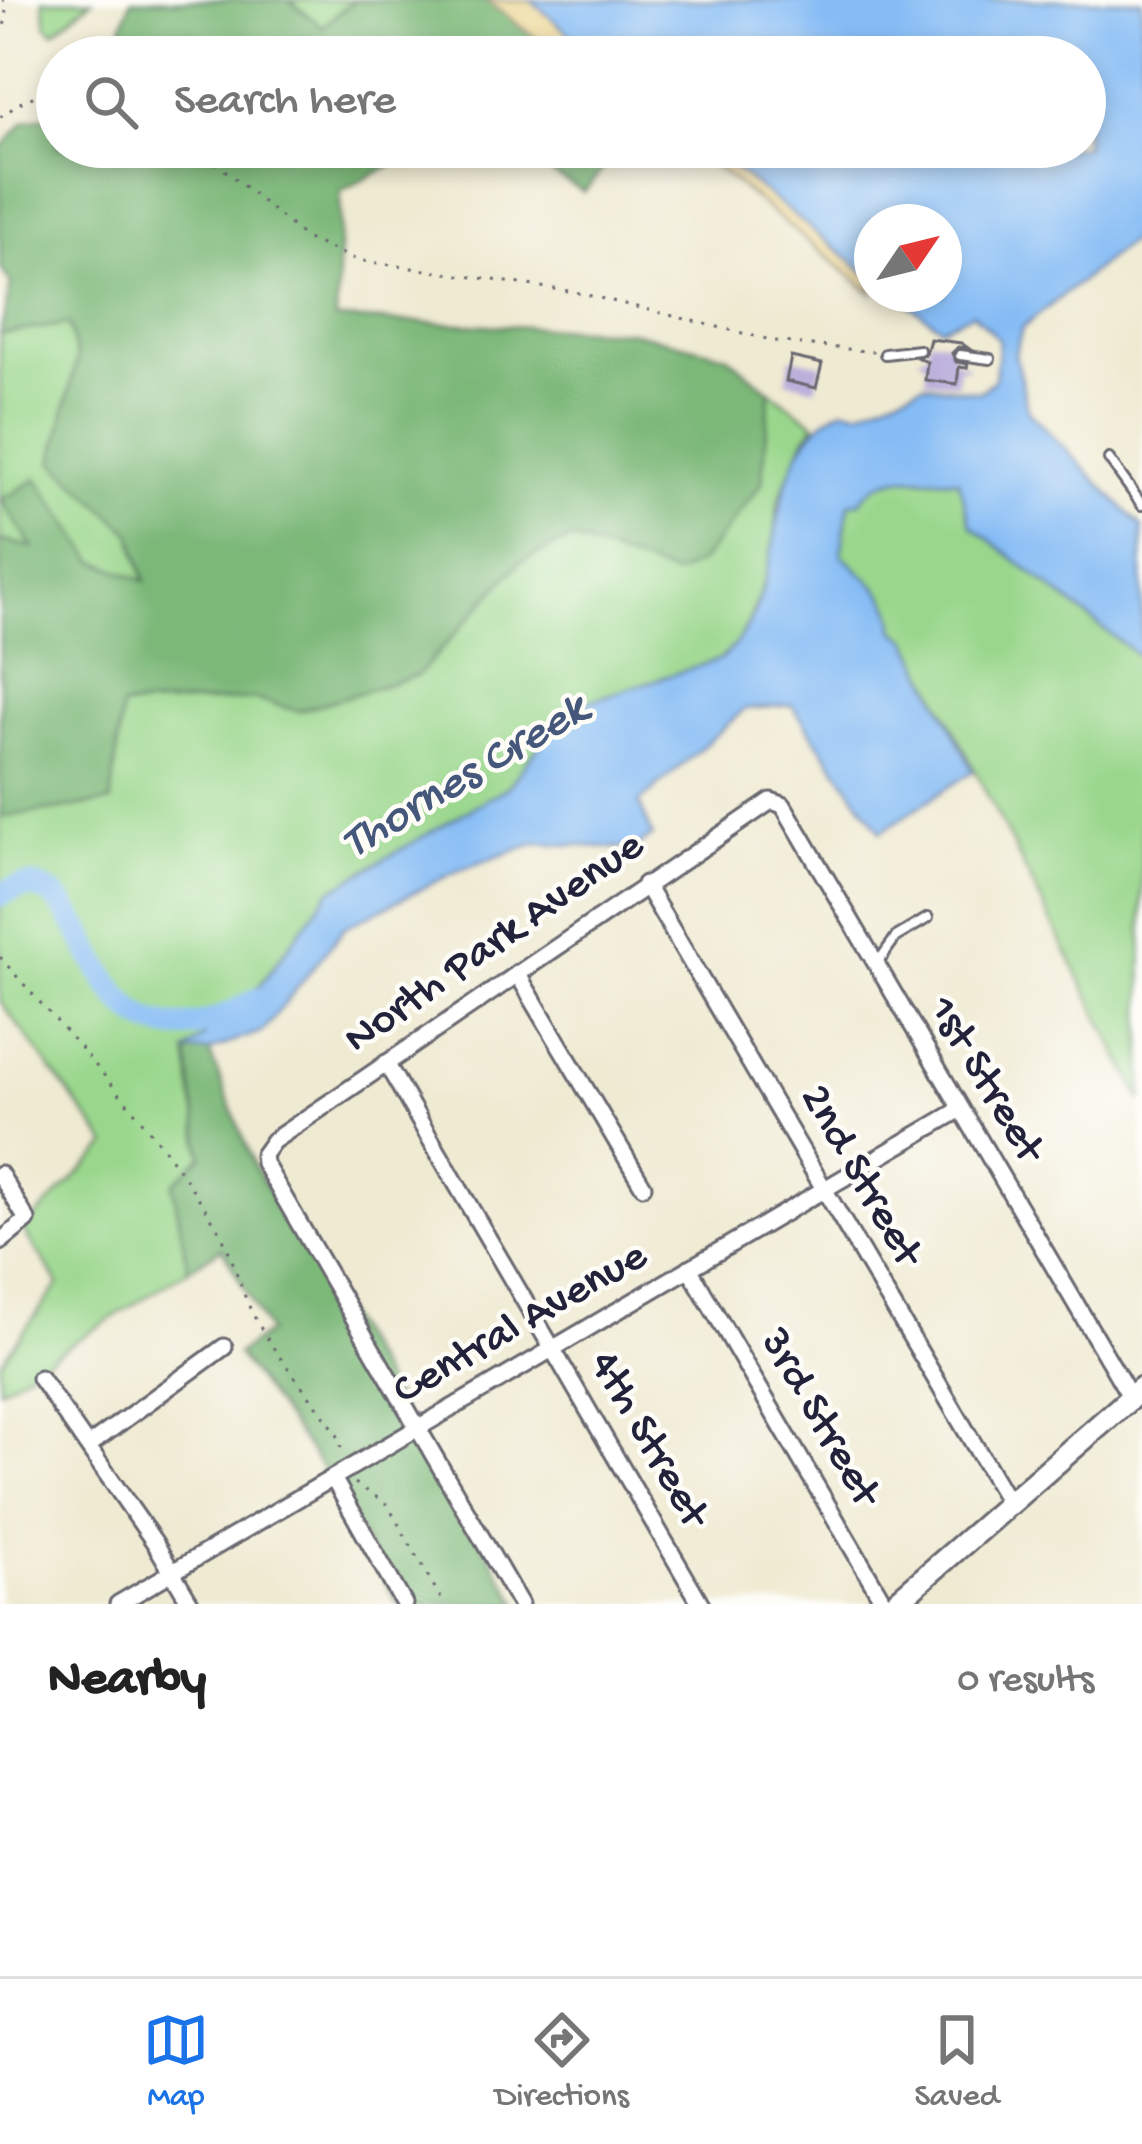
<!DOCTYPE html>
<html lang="en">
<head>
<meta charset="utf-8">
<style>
	:root { --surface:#fff; --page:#f2f2f2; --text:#222; --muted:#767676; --line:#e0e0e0; --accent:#1a73e8 }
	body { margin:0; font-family:"Gochi Hand",sans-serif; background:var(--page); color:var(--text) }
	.compass { position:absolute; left:854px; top:204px; width:108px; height:108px; border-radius:50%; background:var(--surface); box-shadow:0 6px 18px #0003; rotate:55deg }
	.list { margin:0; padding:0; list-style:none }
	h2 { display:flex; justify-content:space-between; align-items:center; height:156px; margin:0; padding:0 48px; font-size:51px }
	h2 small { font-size:39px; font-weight:400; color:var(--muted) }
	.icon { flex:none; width:66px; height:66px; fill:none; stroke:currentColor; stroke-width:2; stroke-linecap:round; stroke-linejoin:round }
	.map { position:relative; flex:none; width:1142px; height:1604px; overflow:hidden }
	.search { position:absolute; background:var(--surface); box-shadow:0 6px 18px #0003; left:36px; right:36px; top:36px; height:132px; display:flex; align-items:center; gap:30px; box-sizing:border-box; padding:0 42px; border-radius:66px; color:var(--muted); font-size:45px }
	.sheet { height:372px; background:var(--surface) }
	nav { display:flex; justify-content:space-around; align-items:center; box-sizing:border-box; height:168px; border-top:3px solid var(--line); background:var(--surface); font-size:33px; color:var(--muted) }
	nav a { display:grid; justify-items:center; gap:6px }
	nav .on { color:var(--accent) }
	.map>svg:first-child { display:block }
	.green { fill:#9ad78c; stroke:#5e7c64; stroke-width:3 }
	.forest { fill:#7bb878; stroke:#4e6d5a; stroke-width:3 }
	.sand { fill:#eeda9e; stroke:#887e6c; stroke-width:3 }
	.water { fill:#85bcf5; stroke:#546f98; stroke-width:3 }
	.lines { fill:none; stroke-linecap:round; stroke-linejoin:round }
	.river { stroke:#85bcf5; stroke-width:24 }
	.building { fill:#bbafdc }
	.lane-casing { stroke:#6a6870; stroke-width:14 }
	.street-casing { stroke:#6a6870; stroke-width:21 }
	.secondary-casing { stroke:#6a6870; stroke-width:27 }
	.path { stroke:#6a6870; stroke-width:3; stroke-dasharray:3 9; stroke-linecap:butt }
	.lane { stroke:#fff; stroke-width:8 }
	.street { stroke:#fff; stroke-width:15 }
	.secondary { stroke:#fff; stroke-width:21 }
	.labels { text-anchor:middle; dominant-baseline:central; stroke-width:9; stroke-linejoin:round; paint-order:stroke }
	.street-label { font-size:45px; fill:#22223b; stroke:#fdfcf7 }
	.water-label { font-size:48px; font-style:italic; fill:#45587c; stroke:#fdfcf7 }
</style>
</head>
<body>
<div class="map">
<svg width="1142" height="1604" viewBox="0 0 1142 1604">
	<rect width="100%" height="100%" fill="#fdfcf7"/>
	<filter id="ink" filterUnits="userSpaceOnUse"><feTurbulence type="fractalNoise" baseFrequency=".00833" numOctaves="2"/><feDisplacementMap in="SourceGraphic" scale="24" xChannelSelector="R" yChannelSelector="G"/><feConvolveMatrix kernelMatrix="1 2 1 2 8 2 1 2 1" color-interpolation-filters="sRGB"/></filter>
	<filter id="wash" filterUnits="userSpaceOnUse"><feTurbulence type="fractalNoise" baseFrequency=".004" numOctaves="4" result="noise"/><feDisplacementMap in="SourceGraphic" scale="48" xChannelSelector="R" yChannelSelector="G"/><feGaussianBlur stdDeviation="2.7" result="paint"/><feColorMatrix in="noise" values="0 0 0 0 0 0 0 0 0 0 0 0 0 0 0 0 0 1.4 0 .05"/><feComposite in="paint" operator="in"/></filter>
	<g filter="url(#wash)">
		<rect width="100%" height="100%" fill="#efead2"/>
		<!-- green -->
		<path class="green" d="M43 0H92L54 32 46 25Z
			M289 0H354L322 27Z
			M69 323 77 359 53 461 132 534 145 582 95 561 37 479 34 548 0 540V334Z
			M770 391 816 424 806 436 778 502 774 551 759 597 739 644 721 659 568 708 508 787 330 891 259 987 187 1052 202 1156 173 1184 188 1270 0 1389V1363L59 1284 23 1230 108 1145 0 1001V817L111 802 122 707 255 699 299 711 418 675 521 561 571 539 675 575 701 562 762 483Z
			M896 477 958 480 971 525 1142 659V1101L909 640 895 630C896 594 862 578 841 554L849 502H860L869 487Z"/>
		<!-- forest -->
		<path class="forest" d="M131 0H289L322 27 354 0H485L562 57H112Z
			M57 114V147H428L341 191 336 319 629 331 727 355 770 391 762 483 701 562 674 575 572 539 521 561 418 675 299 711 254 699 122 707 111 802 0 817V540L33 547 1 500 37 479 95 561 145 581 132 534 53 461 77 359 69 324 0 334 11 284 0 267V149L25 121Z
			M506 147H617L618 150 584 192Z
			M209 1051 255 1168 519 1604H397L332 1481 237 1354 268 1332 222 1248 188 1270 173 1184 202 1156 187 1052Z"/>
		<!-- sand -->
		<path class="sand" d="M485 0H531L595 57H562Z
			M691 147H707L872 277V293Z"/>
		<!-- water -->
		<path class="water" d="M531 0H1142V232L1022 328 1015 354 1028 411 1142 527V659L971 525 958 480C923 478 882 468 860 502L849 503 841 553C863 579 896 593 895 630L909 640 973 771 881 832 792 705 745 709 639 803 653 836 634 849 537 843 459 870 345 927 263 1031 209 1051 187 1052 259 987 330 891 508 787 568 708 721 659C797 594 753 451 844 408L859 411 924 384 980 392 995 379 999 340 973 313 941 327 894 294H944V222H872V277L707 147H1085V57H595Z"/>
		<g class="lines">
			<!-- river -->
			<path class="river" d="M0 895C108 834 70 1113 256 1000"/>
		</g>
		<g id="blocks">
			<!-- building -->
			<path class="building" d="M930 339 961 343 968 348 958 347 952 353 956 362 968 364 967 368 959 367 957 384 925 380 927 362 918 358 926 354Z
				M791 357 822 364 816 388 786 381Z"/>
		</g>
	</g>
	<g filter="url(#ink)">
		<use href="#blocks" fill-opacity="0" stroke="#6a6870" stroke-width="3"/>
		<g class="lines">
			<!-- lane casing -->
			<g class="lane-casing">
				<path id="lane" d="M885 354 919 350
					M960 355 990 359
					M1109 459 1142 505
					M876 965 896 937 928 918"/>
			</g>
			<!-- street casing -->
			<g class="street-casing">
				<path id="street" d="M645 884 1009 1504
					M517 973 643 1186
					M386 1063 701 1604
					M0 1174 27 1220 0 1242
					M689 1268 885 1604
					M40 1378 155 1543 191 1604
					M88 1446 224 1347
					M333 1478 404 1604
					M118 1604 961 1109
					M520 1604 264 1163 263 1155 273 1141 771 801 783 805 1131 1398"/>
			</g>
			<!-- secondary casing -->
			<g class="secondary-casing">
				<path id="secondary" d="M894 1604 1142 1388"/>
			</g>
			<!-- path -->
			<path class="path" d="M0 36 7 17 3 0
				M0 117 23 101 57 87
				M197 147 307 239 357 260 575 292 775 341 874 352
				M0 957C74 1042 156 1127 215 1224 234 1253 238 1288 255 1318 277 1359 309 1392 335 1431L341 1442 340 1455
				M355 1483 387 1504 444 1604"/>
			<!-- lane -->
			<use href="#lane" class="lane"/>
			<!-- street -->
			<use href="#street" class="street"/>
			<!-- secondary -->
			<use href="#secondary" class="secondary"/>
		</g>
	</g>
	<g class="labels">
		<!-- street labels -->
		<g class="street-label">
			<text transform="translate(495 944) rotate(-35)">North Park Avenue</text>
			<text transform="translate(984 1080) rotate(59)">1st Street</text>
			<text transform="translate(859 1176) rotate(60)">2nd Street</text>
			<text transform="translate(521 1325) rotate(-30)">Central Avenue</text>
			<text transform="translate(818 1418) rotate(60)">3rd Street</text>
			<text transform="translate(647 1440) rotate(60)">4th Street</text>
		</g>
		<!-- water labels -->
		<g class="water-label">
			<text transform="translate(466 779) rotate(-31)">Thornes Creek</text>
		</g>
	</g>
</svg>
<svg class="compass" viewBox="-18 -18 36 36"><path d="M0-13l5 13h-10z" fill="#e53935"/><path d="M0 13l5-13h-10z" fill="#767676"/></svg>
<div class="search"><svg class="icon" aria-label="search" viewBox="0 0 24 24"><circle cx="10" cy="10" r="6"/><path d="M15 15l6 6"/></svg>Search here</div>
</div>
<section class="sheet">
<h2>Nearby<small>0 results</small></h2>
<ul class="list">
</ul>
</section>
<nav>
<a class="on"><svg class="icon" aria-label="map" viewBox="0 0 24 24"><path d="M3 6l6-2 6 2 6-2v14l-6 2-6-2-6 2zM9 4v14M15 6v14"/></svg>Map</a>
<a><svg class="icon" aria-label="directions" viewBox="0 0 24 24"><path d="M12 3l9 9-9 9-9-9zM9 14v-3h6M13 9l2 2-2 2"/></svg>Directions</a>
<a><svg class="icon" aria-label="saved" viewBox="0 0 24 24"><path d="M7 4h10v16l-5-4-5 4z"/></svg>Saved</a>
</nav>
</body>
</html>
